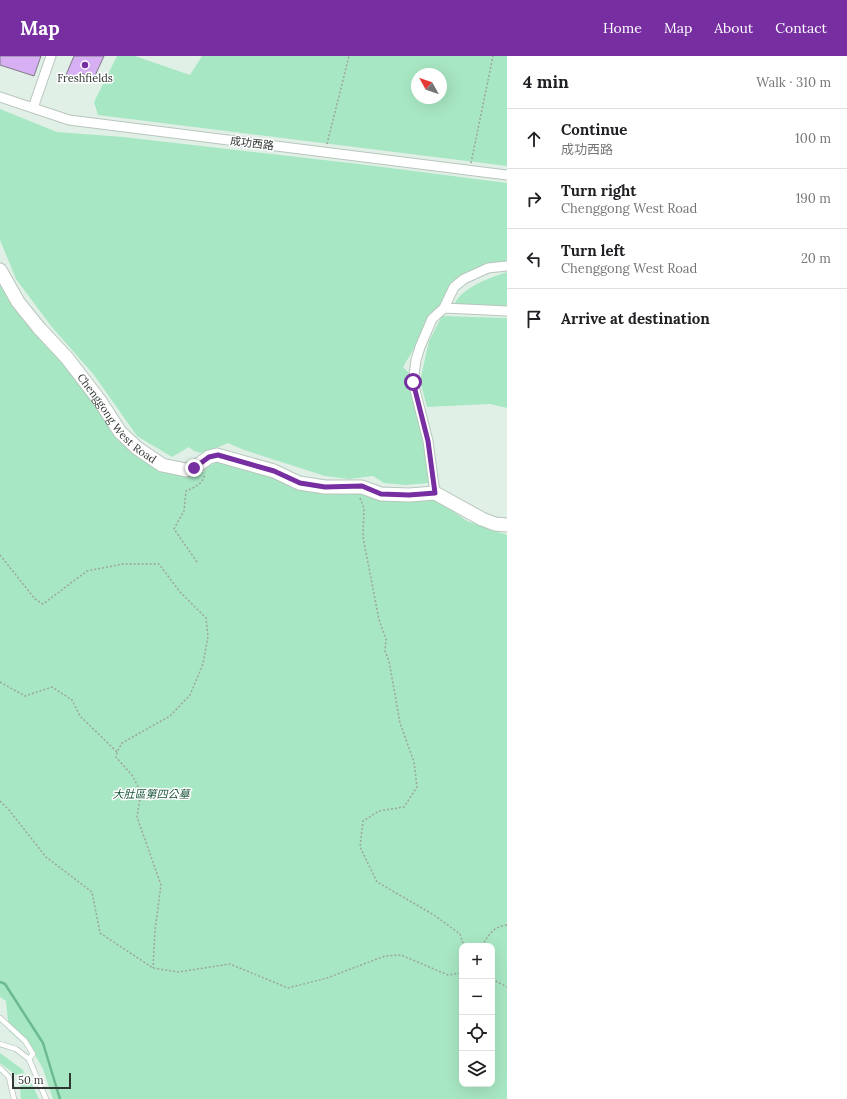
<!DOCTYPE html>
<html lang="en">
<head>
<meta charset="utf-8">
<style>
	:root { --surface:#fff; --page:#f2f2f2; --text:#202124; --muted:#757577; --line:#e0e0e0; --accent:#772ea1 }
	body { margin:0; font-family:Lora,"Noto Sans TC",serif; background:var(--page); color:var(--text) }
	.controls { position:absolute; right:12px; bottom:12px; display:grid; overflow:hidden; border-radius:8px; box-shadow:0 4px 16px #0002 }
	.controls button { width:36px; height:36px; display:grid; place-items:center; padding:0; border:0; border-bottom:1px solid var(--line); background:var(--surface); color:var(--text); font:20px sans-serif }
	.compass { position:absolute; left:411px; top:12px; width:36px; height:36px; border-radius:50%; background:var(--surface); box-shadow:0 4px 16px #0002; rotate:310deg }
	.scale { position:absolute; left:12px; bottom:10px; width:59px; box-sizing:border-box; padding-left:4px; border:2px solid #313733; border-top:0; font-size:11px; line-height:14px; white-space:nowrap; color:#313733; -webkit-text-stroke:3px #fff; paint-order:stroke }
	.stop { position:absolute; width:12px; height:12px; margin:-9px; border:3px solid #772ea1; border-radius:50%; background:#fff }
	.stop.end { background:#772ea1; border-color:#fff; box-shadow:0 1px 4px #0008 }
	.list { margin:0; padding:0; list-style:none }
	h2 { display:flex; justify-content:space-between; align-items:center; height:52px; margin:0; padding:0 16px; font-size:17px }
	h2 small { font-size:13px; font-weight:400; color:var(--muted) }
	.list li { display:grid; grid-template-columns:26px 1fr auto; gap:12px; align-items:center; box-sizing:border-box; height:60px; padding:0 16px; border-top:1px solid var(--line) }
	.list b { display:block; font-size:15px; white-space:nowrap }
	.list p { margin:0; font-size:13px; white-space:nowrap; color:var(--muted) }
	.list em { font-size:13px; font-style:normal; color:var(--muted) }
	.icon { flex:none; width:22px; height:22px; fill:none; stroke:currentColor; stroke-width:2; stroke-linecap:round; stroke-linejoin:round }
	.map { position:relative; flex:none; width:507px; height:1043px; overflow:hidden }
	header { display:flex; align-items:center; gap:24px; box-sizing:border-box; height:56px; padding:0 20px; background:var(--accent); color:#fff }
	header strong { font-size:19px }
	nav { display:flex; gap:22px; margin-inline-start:auto; font-size:14px }
	main { display:flex }
	aside { flex:1; background:var(--surface) }
	.map>svg:first-child { display:block }
	.green { fill:#a8e7c3; fill-rule:evenodd }
	.lines { fill:none; stroke-linecap:round; stroke-linejoin:round }
	.stream { stroke:#6bba90; stroke-width:2.5 }
	.building { fill:#d6b0f2; stroke:#817a87 }
	.lane-casing { stroke:#b8c6bd; stroke-width:6 }
	.street-casing { stroke:#b8c6bd; stroke-width:11 }
	.secondary-casing { stroke:#b8c6bd; stroke-width:15 }
	.path { stroke:#9ba69f; stroke-width:1.5; stroke-dasharray:2 2; stroke-linecap:butt }
	.lane { stroke:#fff; stroke-width:4.5 }
	.street { stroke:#fff; stroke-width:9 }
	.secondary { stroke:#fff; stroke-width:13 }
	.route { stroke:#772ea1; stroke-width:5 }
	.poi-dot { fill:#772ea1; stroke:#fff; stroke-width:1.5 }
	.labels { text-anchor:middle; dominant-baseline:central; stroke-width:3; stroke-linejoin:round; paint-order:stroke }
	.poi-label { font-size:11px; fill:#313733; stroke:#fff }
	.street-label { font-size:11px; fill:#313733; stroke:#fff }
	.park-label { font-size:11px; font-style:italic; fill:#1a563a; stroke:#fff }
</style>
</head>
<body>
<header>
<strong>Map</strong>
<nav><a>Home</a><a>Map</a><a>About</a><a>Contact</a></nav>
</header>
<main>
<div class="map">
<svg width="507" height="1043" viewBox="0 0 507 1043">
	<rect width="100%" height="100%" fill="#e1f0e7"/>
	<!-- green -->
	<path class="green" d="M117 0H135L190 19 202 0H507V110L98 59 94 46ZM417 18H441V42H417Z
		M0 53 57 76 123 81 359 108 507 127V207L462 226 438 252 403 311 413 321 435 425 430 427 405 429 384 427 373 420 349 423 325 420 244 394 228 387C213 392 202 404 189 391L172 401 137 380 94 319 51 270 16 223 0 184Z
		M0 206 10 227 140 396 196 417 203 416 208 410 226 403 327 434 437 444 467 465 507 479V1043H53L43 1013 34 997 9 975 6 945 0 941ZM462 890H492V1028H462Z
		M507 216V254L452 252C461 231 487 223 507 216Z
		M442 260 507 262V352L490 348 427 351 420 325 429 285Z
		M0 997 22 1013 33 1030 39 1043H21L19 1021 0 1007Z"/>
	<g class="lines">
		<!-- stream -->
		<path class="stream" d="M0 926 5 928 43 987 60 1043"/>
	</g>
	<!-- building -->
	<path class="building" d="M0 0H41L34 20 0 9Z
		M74 0H104L93 24 82 17 78 25 66 19Z"/>
	<g class="lines">
		<!-- lane casing -->
		<g class="lane-casing">
			<path id="lane" d="M0 962 25 985 33 998 29 1003
				M0 988 16 993 29 1003 46 1043
				M0 1012 9 1021 14 1043"/>
		</g>
		<!-- street casing -->
		<g class="street-casing">
			<path id="street" d="M0 41 69 64 507 119
				M33 52 51 0
				M444 252 507 255
				M435 437 428 385 413 326 416 304 420 291 432 263 444 252 454 231 464 223 488 212 507 210"/>
		</g>
		<!-- secondary casing -->
		<g class="secondary-casing">
			<g id="secondary">
				<path id="s1" d="M0 214 18 246 39 272 67 302 100 345 120 376 137 392 162 409 186 414 194 412 209 401 217 399 274 415 299 427 325 431H362L381 438 409 439 435 437 482 463 495 468 507 469"/>
			</g>
		</g>
		<!-- path -->
		<path class="path" d="M327 88 349 0
			M471 107 493 0
			M360 442 364 452 363 481 379 564 386 583 385 595 389 605 400 667 414 706 417 731 404 751 379 755 363 765 360 791 377 826 434 859 460 878 464 890
			M0 499 35 543 43 548 87 515 123 508H159L180 536 206 562 208 580 203 608 190 639 170 660 122 687 117 696 116 701 132 719 141 736 137 761 161 829 155 874 153 912
			M197 506 174 473 184 455 186 435C195 431 203 428 205 418
			M0 626 25 640 52 631 72 644 80 660 117 696
			M0 745 9 754 46 801 92 836 100 877 153 912 178 916 230 908 288 932 327 922 385 900 401 899 448 919 462 917
			M482 890C489 878 493 871 507 869
			M492 923 507 931"/>
		<!-- lane -->
		<use href="#lane" class="lane"/>
		<!-- street -->
		<use href="#street" class="street"/>
		<!-- secondary -->
		<use href="#secondary" class="secondary"/>
	</g>
	<g class="lines">
		<!-- route -->
		<path class="route" d="M194 412 209 401 218 399 274 415 300 427 325 431 362 430 381 438 409 439 435 437 428 385 413 326"/>
	</g>
	<!-- markers -->
	<circle class="poi-dot" cx="85" cy="9" r="4"/>
	<g class="labels">
		<!-- poi labels -->
		<g class="poi-label">
			<text x="85" y="22">Freshfields</text>
		</g>
		<!-- street labels -->
		<g class="street-label">
			<text transform="translate(252 87) rotate(7)">成功西路</text>
			<text stroke="none"><textPath href="#s1" startOffset="190">Chenggong West Road</textPath></text>
		</g>
		<!-- park labels -->
		<g class="park-label">
			<text x="151" y="738">大肚區第四公墓</text>
		</g>
	</g>
</svg>
<div class="controls">
<button>+</button>
<button>−</button>
<button><svg class="icon" aria-label="locate" viewBox="0 0 24 24"><circle cx="12" cy="12" r="6"/><path d="M12 2v4M12 18v4M2 12h4M18 12h4"/></svg></button>
<button><svg class="icon" aria-label="layers" viewBox="0 0 24 24"><path d="M12 4l9 5-9 5-9-5zM3 14l9 5 9-5"/></svg></button>
</div>
<svg class="compass" viewBox="-18 -18 36 36"><path d="M0-13l5 13h-10z" fill="#e53935"/><path d="M0 13l5-13h-10z" fill="#757577"/></svg>
<div class="scale">50 m</div>
<div class="stop" style="left:413px;top:326px"></div>
<div class="stop end" style="left:194px;top:412px"></div>
</div>
<aside>
<h2>4 min<small>Walk · 310 m</small></h2>
<ul class="list">
<li><svg class="icon" aria-label="ahead" viewBox="0 0 24 24"><path d="M12 20V5M6 11l6-6 6 6"/></svg><div><b>Continue</b><p>成功西路</p></div><em>100 m</em></li>
<li><svg class="icon" aria-label="right" viewBox="0 0 24 24"><path d="M7 20v-9h11M14 6l5 5-5 5"/></svg><div><b>Turn right</b><p>Chenggong West Road</p></div><em>190 m</em></li>
<li><svg class="icon" aria-label="left" viewBox="0 0 24 24"><path d="M17 20v-9H6M10 6l-5 5 5 5"/></svg><div><b>Turn left</b><p>Chenggong West Road</p></div><em>20 m</em></li>
<li><svg class="icon" aria-label="arrive" viewBox="0 0 24 24"><path d="M6 21V4h12l-3 4 3 4H6"/></svg><div><b>Arrive at destination</b></div></li>
</ul>
</aside>
</main>
</body>
</html>
